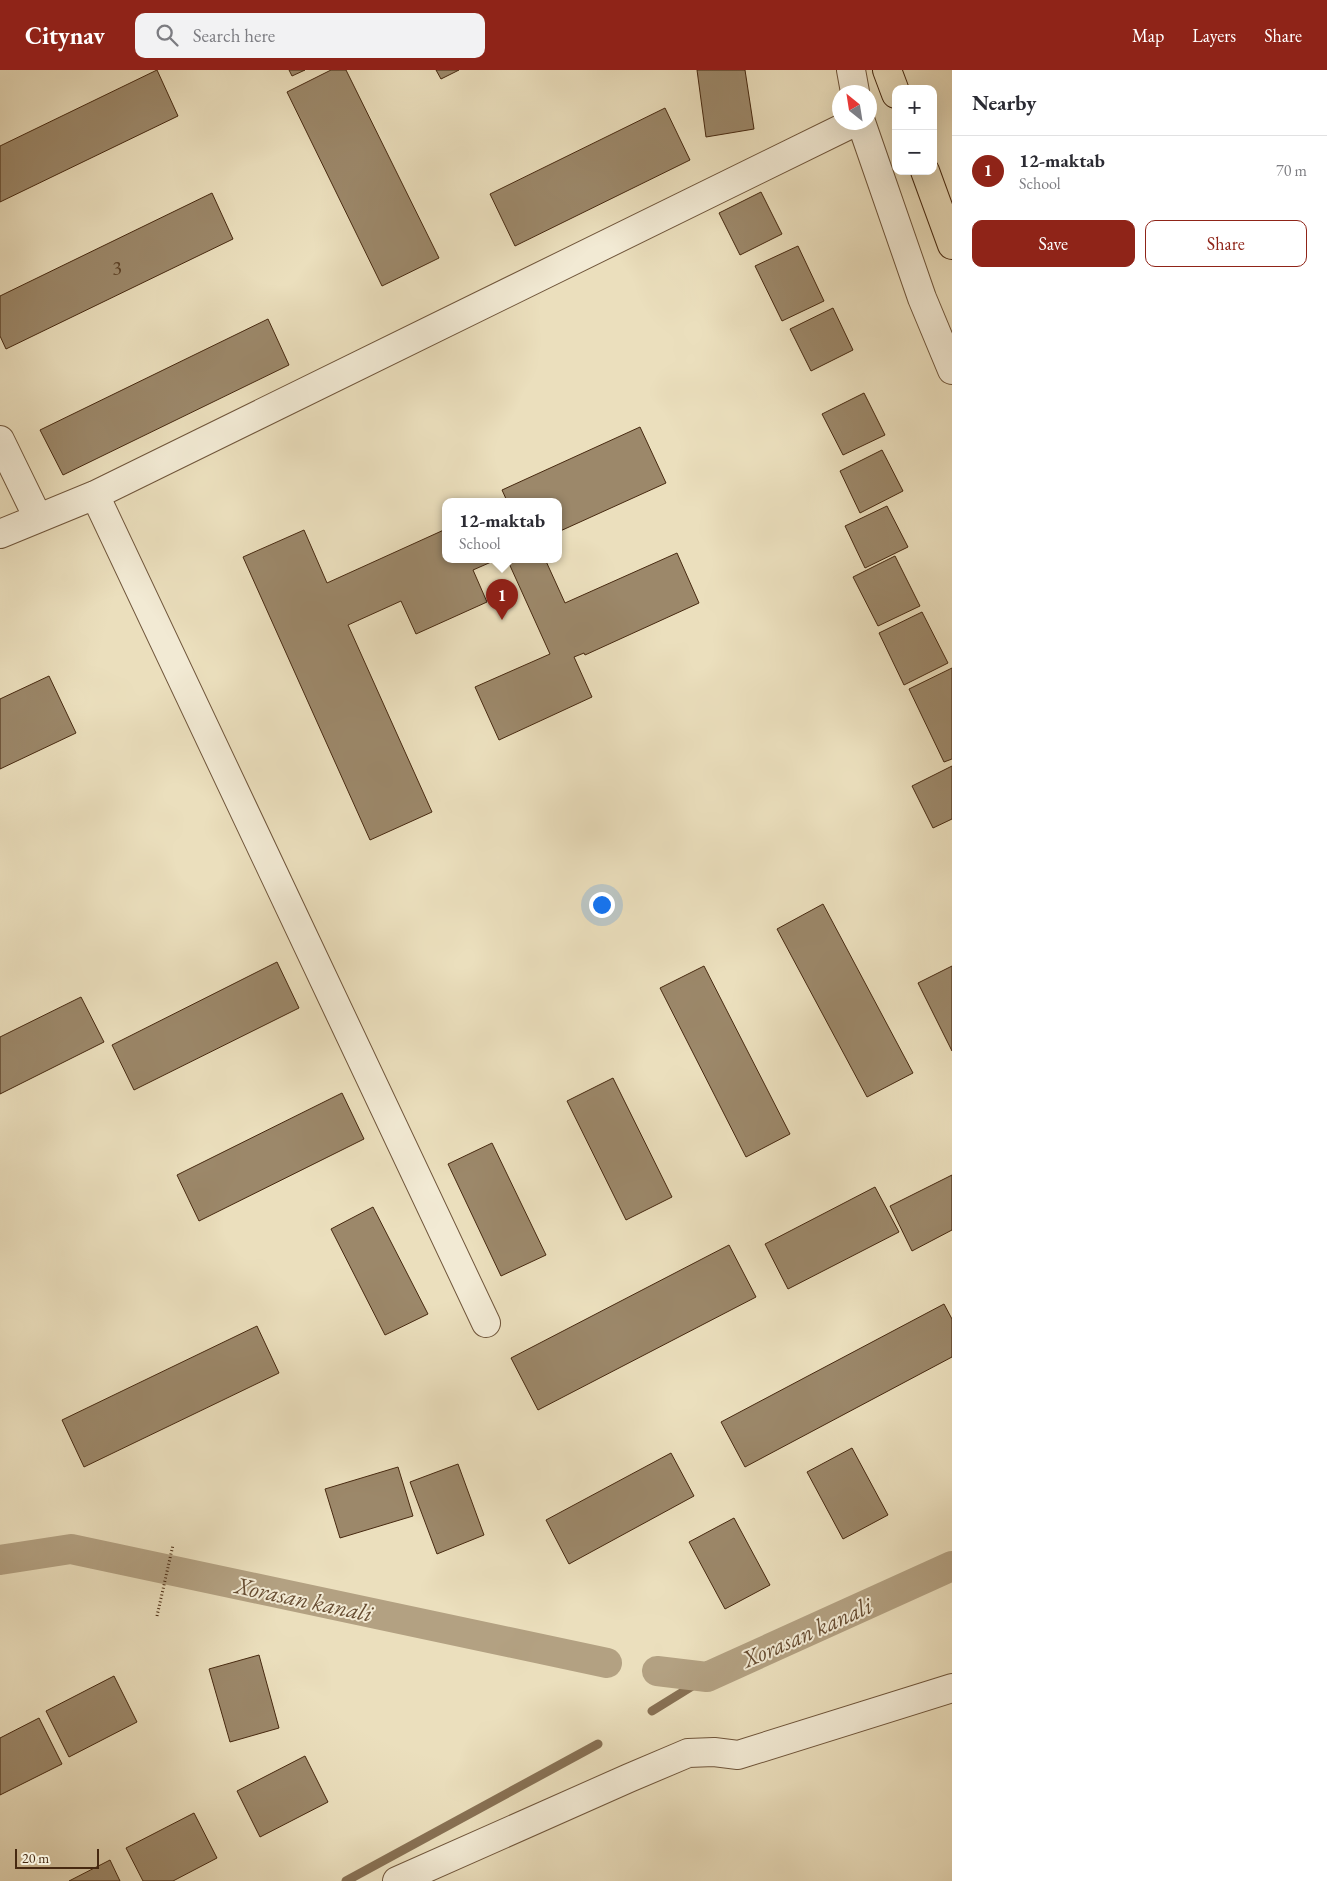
<!DOCTYPE html>
<html lang="en">
<head>
<meta charset="utf-8">
<style>
	:root { --surface:#fff; --page:#f2f2f3; --text:#2b2b33; --muted:#7c7c81; --line:#e1e1e2; --accent:#8f2418 }
	body { margin:0; font-family:"EB Garamond",serif; background:var(--page); color:var(--text) }
	.controls { position:absolute; right:15px; top:15px; display:grid; overflow:hidden; border-radius:10px; box-shadow:0 5px 20px #0002 }
	.controls button { width:45px; height:45px; display:grid; place-items:center; padding:0; border:0; border-bottom:1px solid var(--line); background:var(--surface); color:var(--text); font:25px sans-serif }
	.compass { position:absolute; left:832px; top:15px; width:45px; height:45px; border-radius:50%; background:var(--surface); box-shadow:0 5px 20px #0002; rotate:330deg }
	.scale { position:absolute; left:15px; bottom:12px; width:84px; box-sizing:border-box; padding-left:5px; border:2px solid #472910; border-top:0; font-size:14px; line-height:18px; white-space:nowrap; color:#472910; -webkit-text-stroke:4px #f2ead4; paint-order:stroke }
	.you { position:absolute; left:601px; top:834px; width:18px; height:18px; margin:-12px; border:4px solid #fff; border-radius:50%; background:#1a73e8; box-shadow:0 0 0 8px #1a73e833 }
	.badge { display:grid; place-items:center; width:32px; height:32px; border-radius:50%; background:var(--accent); color:#fff; font-size:16px; font-weight:700 }
	.pin { position:absolute; translate:-50% -41px; filter:drop-shadow(0 1px 2px #0008) }
	.pin::after { content:''; position:absolute; top:26px; width:18px; height:15px; background:inherit; clip-path:polygon(0 0,100% 0,50% 100%) }
	.popup { position:absolute; left:442px; top:428px; width:120px; height:65px; box-sizing:border-box; display:grid; place-content:center; border-radius:10px; background:var(--surface); filter:drop-shadow(0 1px 4px #0005); font-size:16px; white-space:nowrap; color:var(--muted) }
	.popup b { font-size:19px; color:var(--text) }
	.popup::after { content:''; position:absolute; left:50%; top:100%; margin-left:-10px; border:10px solid transparent; border-top-color:var(--surface) }
	.list { margin:0; padding:0; list-style:none }
	h2 { display:flex; justify-content:space-between; align-items:center; height:65px; margin:0; padding:0 20px; font-size:21px }
	h2 small { font-size:16px; font-weight:400; color:var(--muted) }
	.list li { display:grid; grid-template-columns:32px 1fr auto; gap:15px; align-items:center; box-sizing:border-box; height:70px; padding:0 20px; border-top:1px solid var(--line) }
	.list b { display:block; font-size:19px; white-space:nowrap }
	.list p { margin:0; font-size:16px; white-space:nowrap; color:var(--muted) }
	.list em { font-size:16px; font-style:normal; color:var(--muted) }
	.actions { display:flex; gap:10px; padding:15px 20px }
	.actions a { flex:1; padding:11px 0; border:1px solid var(--accent); border-radius:10px; text-align:center; font-size:18px; color:var(--accent) }
	.actions .main { background:var(--accent); color:#fff }
	.icon { flex:none; width:28px; height:28px; fill:none; stroke:currentColor; stroke-width:2; stroke-linecap:round; stroke-linejoin:round }
	.map { position:relative; flex:none; width:952px; height:1811px; overflow:hidden }
	header { display:flex; align-items:center; gap:30px; box-sizing:border-box; height:70px; padding:0 25px; background:var(--accent); color:#fff }
	header strong { font-size:24px }
	nav { display:flex; gap:28px; margin-inline-start:auto; font-size:18px }
	.search { width:350px; height:45px; background:var(--page); display:flex; align-items:center; gap:12px; box-sizing:border-box; padding:0 18px; border-radius:10px; color:var(--muted); font-size:19px }
	main { display:flex }
	aside { flex:1; background:var(--surface) }
	.map>svg:first-child { display:block }
	.lines { fill:none; stroke-linecap:round; stroke-linejoin:round }
	.stream { stroke:#887154; stroke-width:9 }
	.canal { stroke:#b3a182; stroke-width:30 }
	.building { fill:#9c886a; stroke:#472910 }
	.minor-casing { stroke:#70563b; stroke-width:30 }
	.major-casing { stroke:#472910; stroke-width:30 }
	.path { stroke:#472910; stroke-width:3; stroke-dasharray:1 2.5; stroke-linecap:butt }
	.minor { stroke:#f2ead4; stroke-width:28 }
	.major { stroke:#ebdfbd; stroke-width:28 }
	.labels { text-anchor:middle; dominant-baseline:central; stroke-width:4; stroke-linejoin:round; paint-order:stroke }
	.number-label { font-size:20px; fill:#5c4126 }
	.water-label { font-size:24px; font-style:italic; fill:#674d32; stroke:#f2ead4 }
</style>
</head>
<body>
<header>
<strong>Citynav</strong>
<div class="search"><svg class="icon" aria-label="search" viewBox="0 0 24 24"><circle cx="10" cy="10" r="6"/><path d="M15 15l6 6"/></svg>Search here</div>
<nav><a>Map</a><a>Layers</a><a>Share</a></nav>
</header>
<main>
<div class="map">
<svg width="952" height="1811" viewBox="0 0 952 1811">
	<rect width="100%" height="100%" fill="#ebdfbd"/>
	<filter id="stains"><feTurbulence type="fractalNoise" baseFrequency=".004" numOctaves="4"/><feColorMatrix values="0 0 0 0 .2 0 0 0 0 .09 0 0 0 0 .02 0 0 0 .5 -.17"/></filter>
	<radialGradient id="worn" r=".72"><stop offset=".6" stop-color="#630" stop-opacity="0"/><stop offset="1" stop-color="#630" stop-opacity=".3"/></radialGradient>
	<g class="lines">
		<!-- stream -->
		<path class="stream" d="M652 1641 707 1607
			M346 1811 598 1674"/>
		<!-- canal -->
		<path class="canal" d="M0 1490 71 1479 607 1593
			M657 1601 707 1607 952 1496"/>
	</g>
	<!-- building -->
	<path class="building" d="M157 0 178 46 0 132V76Z
		M289 0H305L292 6Z
		M331 0H346L439 188 382 216 287 22Z
		M436 0H459L441 9Z
		M697 0H745L754 59 706 67Z
		M665 38 690 90 515 176 490 124Z
		M761 122 782 164 740 185 719 143Z
		M212 123 233 169 6 279 0 266V226Z
		M798 176 824 231 782 251 755 196Z
		M833 238 853 280 811 301 790 259Z
		M268 249 289 295 63 405 40 360Z
		M864 323 885 365 843 385 822 344Z
		M640 357 666 413 558 462V431H507L502 420Z
		M882 380 903 421 860 443 840 401Z
		M887 436 908 477 865 498 845 456Z
		M446 459V489H498L473 500 487 532 416 564 401 531 348 555 432 742 370 770 243 487 304 460 327 513Z
		M677 483 699 533 585 585 584 583 574 587 592 627 499 670 475 617 550 584 507 489H545L565 533Z
		M895 486 920 536 878 556 853 507Z
		M922 542 948 593 904 615 879 563Z
		M952 598V689L944 692 909 619Z
		M49 606 76 663 0 699V629Z
		M952 696V749L933 758 912 716Z
		M823 834 913 1003 867 1027 777 859Z
		M277 892 299 938 134 1020 112 975Z
		M704 896 790 1064 746 1087 660 918Z
		M952 896V981L918 913Z
		M81 927 104 972 0 1024V967Z
		M613 1008 672 1127 626 1150 567 1031Z
		M342 1023 364 1069 199 1151 177 1105Z
		M492 1073 546 1185 501 1206 448 1094Z
		M952 1105V1160L912 1181 890 1136Z
		M875 1117 899 1162 788 1219 765 1174Z
		M373 1137 428 1244 385 1265 331 1159Z
		M729 1175 756 1227 538 1340 511 1288Z
		M944 1234 952 1249V1287L745 1397 721 1352Z
		M257 1256 279 1303 84 1397 62 1350Z
		M852 1378 888 1445 843 1469 807 1402Z
		M671 1383 694 1426 569 1494 546 1450Z
		M458 1394 484 1465 437 1484 410 1412Z
		M398 1397 413 1446 340 1468 325 1419Z
		M734 1448 770 1515 725 1539 689 1472Z
		M259 1585 279 1658 230 1672 209 1599Z
		M114 1606 137 1652 69 1687 46 1641Z
		M39 1648 62 1694 0 1725V1668Z
		M305 1686 328 1732 260 1767 237 1721Z
		M194 1743 217 1788 173 1811H143L126 1778Z
		M110 1790 120 1811H69Z"/>
	<g class="lines">
		<!-- minor casing -->
		<g class="minor-casing">
			<path id="minor" d="M851 0 855 22
				M861 52 922 228 952 300
				M0 370 38 448
				M95 425 486 1253
				M0 464 95 425 855 52
				M397 1811 629 1708 688 1683 714 1682 738 1685 952 1618"/>
		</g>
		<!-- major casing -->
		<g class="major-casing">
			<path id="major" d="M887 0 896 24
				M925 101 952 175"/>
		</g>
		<!-- path -->
		<path class="path" d="M157 1546 173 1475"/>
		<!-- minor -->
		<use href="#minor" class="minor"/>
		<!-- major -->
		<use href="#major" class="major"/>
	</g>
	<g class="labels">
		<!-- number labels -->
		<g class="number-label">
			<text x="117" y="198">3</text>
		</g>
		<!-- water labels -->
		<g class="water-label">
			<text transform="translate(304 1529) rotate(12)">Xorasan kanali</text>
			<text transform="translate(807 1562) rotate(-24)">Xorasan kanali</text>
		</g>
	</g>
	<rect width="100%" height="100%" filter="url(#stains)"/>
	<rect width="100%" height="100%" fill="url(#worn)"/>
</svg>
<div class="controls">
<button>+</button>
<button>−</button>
</div>
<svg class="compass" viewBox="-18 -18 36 36"><path d="M0-13l5 13h-10z" fill="#e53935"/><path d="M0 13l5-13h-10z" fill="#7c7c81"/></svg>
<div class="scale">20 m</div>
<div class="you"></div>
<div class="pin badge" style="left:502px;top:550px">1</div>
<div class="popup"><b>12-maktab</b>School</div>
</div>
<aside>
<h2>Nearby<small></small></h2>
<ul class="list">
<li><span class="badge">1</span><div><b>12-maktab</b><p>School</p></div><em>70 m</em></li>
</ul>
<div class="actions"><a class="main">Save</a><a>Share</a></div>
</aside>
</main>
</body>
</html>
